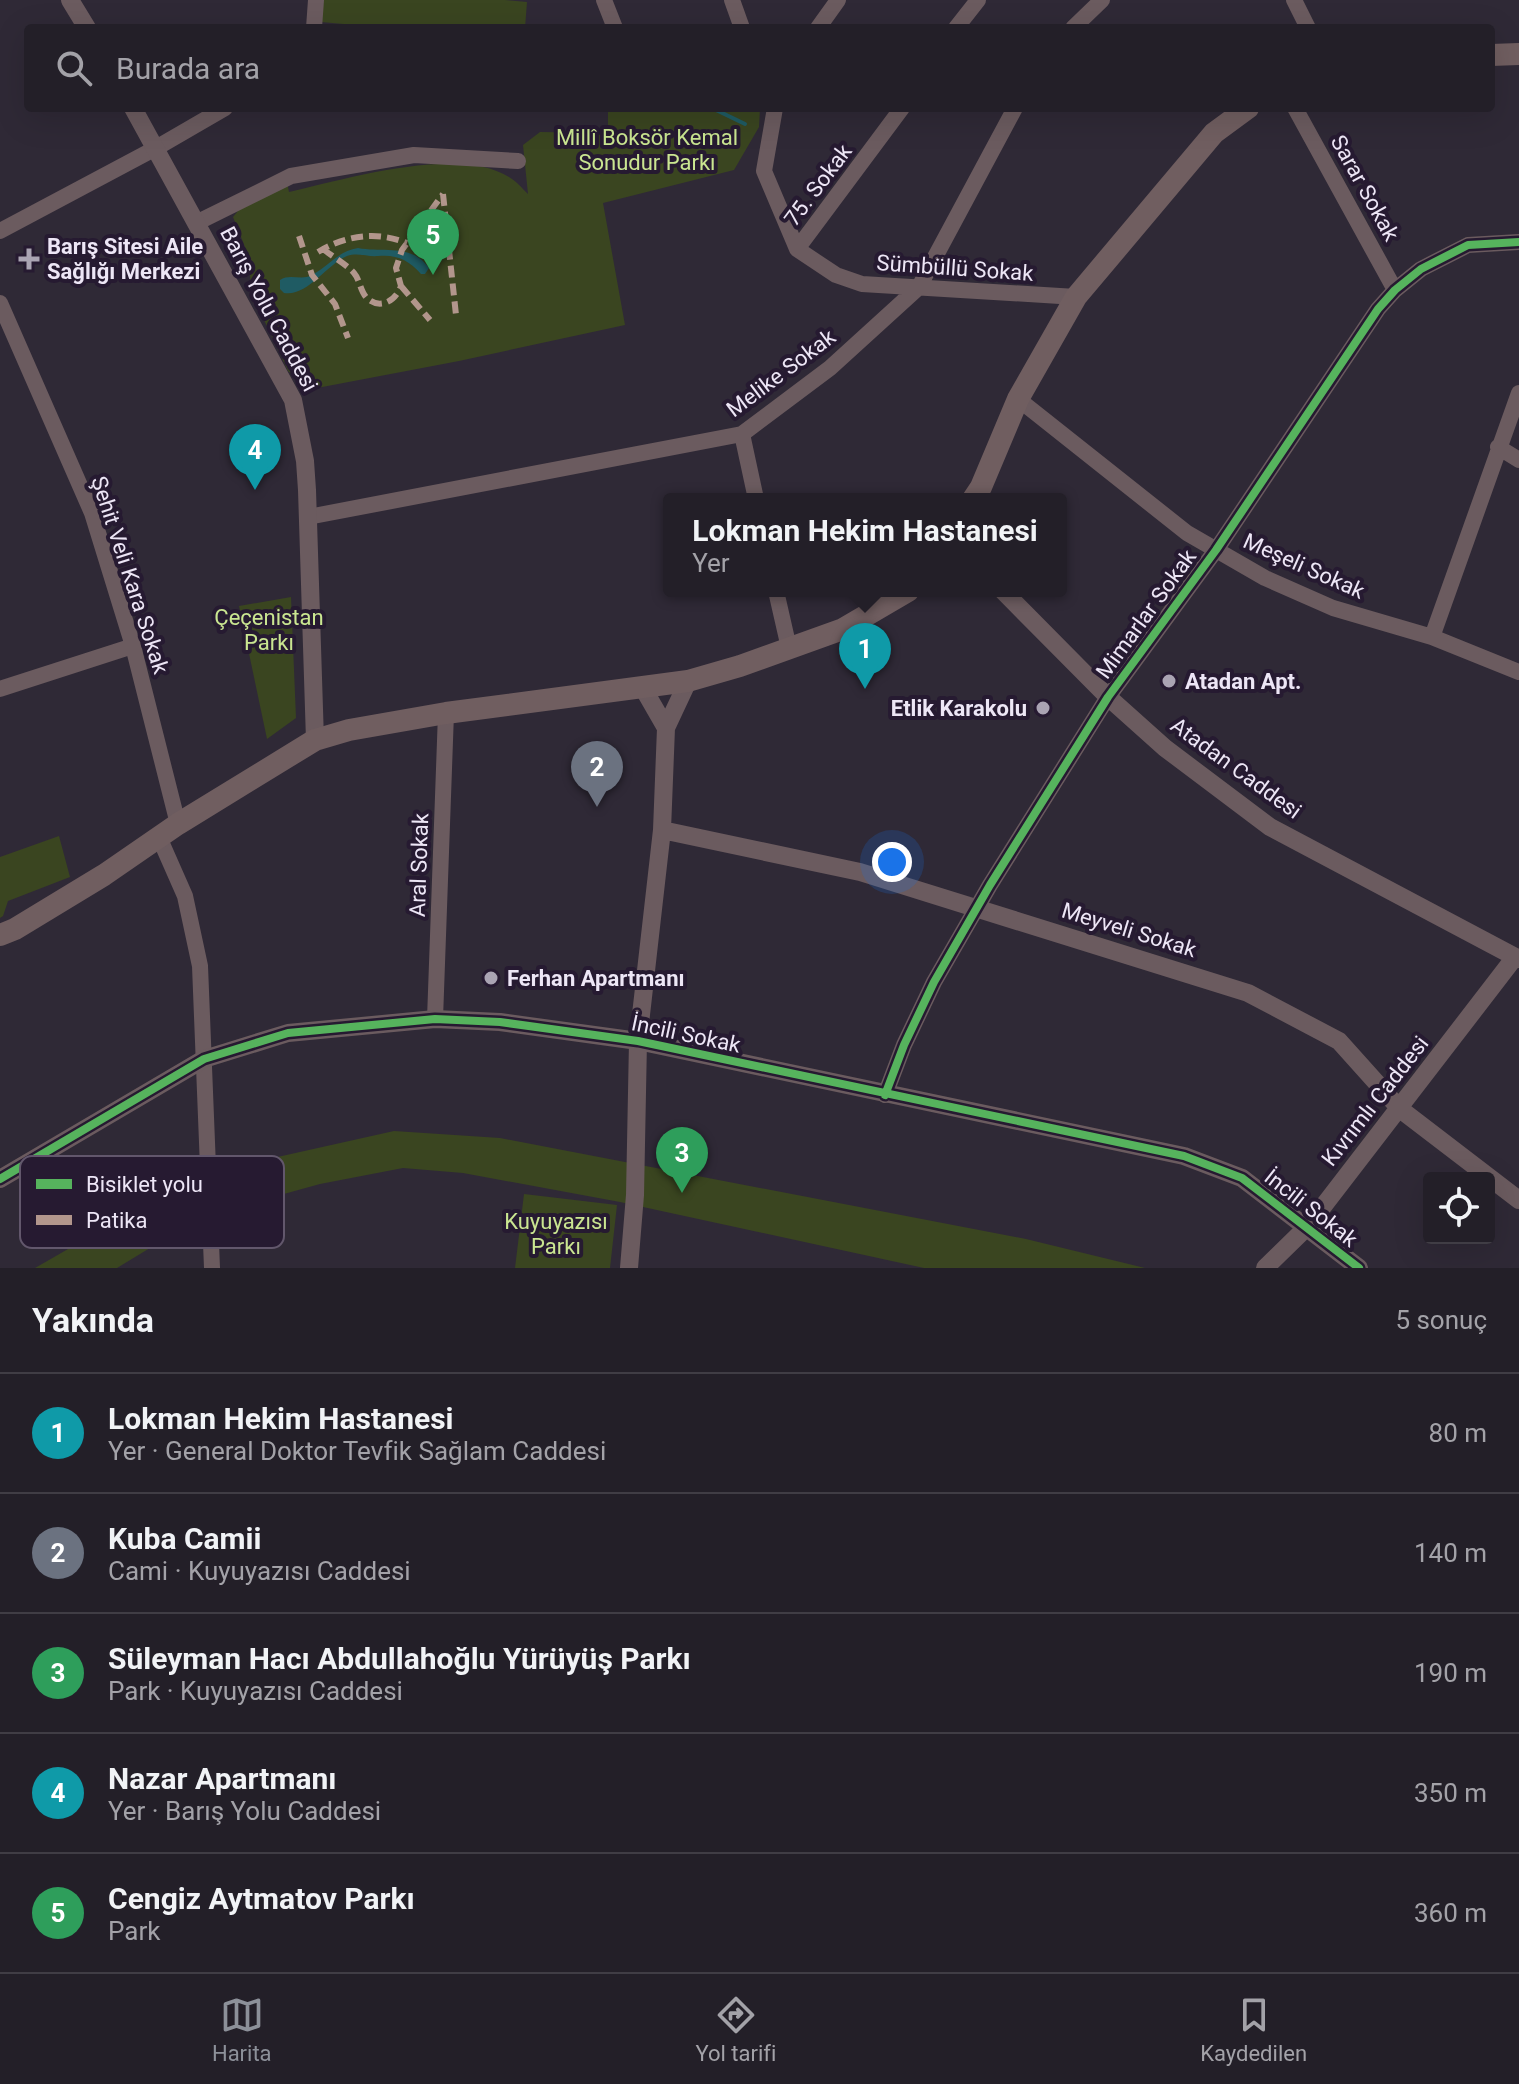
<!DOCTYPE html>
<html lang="tr">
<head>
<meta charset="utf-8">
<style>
	:root { --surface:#231f28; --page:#2f2c34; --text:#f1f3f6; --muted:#a3a2a8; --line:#403d45; --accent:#8c9099 }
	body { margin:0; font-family:Roboto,sans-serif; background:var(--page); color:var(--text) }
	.controls { position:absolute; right:24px; bottom:24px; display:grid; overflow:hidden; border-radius:8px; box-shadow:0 8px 32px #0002 }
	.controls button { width:72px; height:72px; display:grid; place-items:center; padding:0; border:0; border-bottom:2px solid var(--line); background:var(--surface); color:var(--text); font:40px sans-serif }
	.you { position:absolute; left:892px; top:862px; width:28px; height:28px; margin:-20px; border:6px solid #fff; border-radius:50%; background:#1a73e8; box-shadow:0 0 0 12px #1a73e833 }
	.badge { display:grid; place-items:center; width:52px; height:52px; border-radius:50%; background:var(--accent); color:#fff; font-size:26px; font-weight:700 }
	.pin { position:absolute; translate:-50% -66px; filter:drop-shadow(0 2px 4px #0008) }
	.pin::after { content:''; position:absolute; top:42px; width:28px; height:24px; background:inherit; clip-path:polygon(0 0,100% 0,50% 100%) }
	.popup { position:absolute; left:663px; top:493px; width:404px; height:104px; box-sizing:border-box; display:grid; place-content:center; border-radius:8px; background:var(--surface); filter:drop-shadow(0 2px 6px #0005); font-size:26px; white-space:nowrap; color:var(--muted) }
	.popup b { font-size:30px; color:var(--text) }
	.popup::after { content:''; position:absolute; left:50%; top:100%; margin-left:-16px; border:16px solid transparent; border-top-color:var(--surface) }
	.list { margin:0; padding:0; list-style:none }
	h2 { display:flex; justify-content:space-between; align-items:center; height:104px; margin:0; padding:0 32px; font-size:34px }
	h2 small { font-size:26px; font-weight:400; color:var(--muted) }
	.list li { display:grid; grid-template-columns:52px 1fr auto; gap:24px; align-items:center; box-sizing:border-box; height:120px; padding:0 32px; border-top:2px solid var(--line) }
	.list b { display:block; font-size:30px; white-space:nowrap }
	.list p { margin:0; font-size:26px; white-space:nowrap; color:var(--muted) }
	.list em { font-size:26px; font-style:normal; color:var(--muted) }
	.icon { flex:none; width:44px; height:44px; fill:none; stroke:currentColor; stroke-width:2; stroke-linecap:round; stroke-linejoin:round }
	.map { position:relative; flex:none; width:1519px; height:1268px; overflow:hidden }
	.search { position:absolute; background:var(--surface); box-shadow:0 8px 32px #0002; left:24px; right:24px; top:24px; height:88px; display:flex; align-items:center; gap:20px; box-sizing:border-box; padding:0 28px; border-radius:8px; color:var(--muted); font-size:30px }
	.sheet { height:704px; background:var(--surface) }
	nav { display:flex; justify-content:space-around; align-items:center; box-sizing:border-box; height:112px; border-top:2px solid var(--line); background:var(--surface); font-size:22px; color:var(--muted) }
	nav a { display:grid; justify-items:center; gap:4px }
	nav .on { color:var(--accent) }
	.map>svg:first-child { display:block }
	.green { fill:#3a4520 }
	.water { fill:#1f5b63 }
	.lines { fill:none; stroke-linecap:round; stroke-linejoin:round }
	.stream { stroke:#1f5b63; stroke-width:4 }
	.minor { stroke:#6b5b5f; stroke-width:16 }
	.tertiary { stroke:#6b5b5f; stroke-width:18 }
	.secondary { stroke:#705e60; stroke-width:22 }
	.quiet { stroke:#b2968c; stroke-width:6; stroke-dasharray:12 6; stroke-linecap:butt }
	.cycleway-casing { stroke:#261a31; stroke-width:13 }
	.cycleway { stroke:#56b35d; stroke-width:8 }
	.poi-dot { fill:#aaa4b3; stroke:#261a31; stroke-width:3 }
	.labels { text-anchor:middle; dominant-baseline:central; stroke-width:8; stroke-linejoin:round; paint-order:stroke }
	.park-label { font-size:22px; fill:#cae691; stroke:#261a31 }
	.street-label { font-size:22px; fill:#ede6f6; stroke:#261a31 }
	.poi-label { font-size:22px; font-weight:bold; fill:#ede6f6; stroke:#261a31; text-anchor:start }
	.key { fill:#261a31; stroke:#62576c; stroke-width:2 }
	.key-label { font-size:22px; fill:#ede6f6 }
</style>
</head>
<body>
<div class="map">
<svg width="1519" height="1268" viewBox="0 0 1519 1268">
	<rect width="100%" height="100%" fill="#2f2936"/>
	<!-- green -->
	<path class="green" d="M323 0H505L527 2 525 28H388L321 22Z
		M608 108H760L759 127 734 170 603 203 625 325 459 361 317 388 307 387 288 371 251 292 249 257 233 217 242 206 287 182 289 192C345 179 459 145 509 177 516 181 522 188 528 194L523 145 540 132 608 133Z
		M291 597 296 718 267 739 239 606Z
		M59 836 70 877 8 901 3 916 0 918V857Z
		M394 1131 500 1138 1026 1239 1145 1268H924L620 1202 463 1173 403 1168 320 1184 201 1217 117 1268H35L197 1175Z
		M524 1194 617 1205 610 1268H515Z"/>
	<!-- water -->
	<path class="water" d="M358 248C385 253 411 243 429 268L425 274H421C409 260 396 254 378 256 367 257 358 252 347 256 326 265 307 297 284 293L280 289V280C290 273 301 281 312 275 329 266 338 251 358 248Z"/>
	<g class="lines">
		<!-- stream -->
		<path class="stream" d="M712 108 745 124"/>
		<!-- minor -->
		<path class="minor" d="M604 0 615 28
			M732 0 742 28
			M1294 0 1308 28
			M314 28 316 0
			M818 28 838 0
			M956 28 978 0
			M1073 28 1102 0
			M775 108 764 171 797 249 836 275 862 284 1076 297
			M1295 108 1395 290
			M196 223 291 176 414 155 518 161
			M0 231 156 148 225 108
			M797 249 902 108
			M0 303 92 513 133 646 178 824
			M1018 399 1187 533 1265 578 1333 608 1432 637 1519 672
			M742 434 756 499
			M1498 447 1519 460
			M308 517 742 434 830 368 919 287 1015 108
			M776 591 789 648
			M1432 637 1519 393
			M0 689 133 646
			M159 837 185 896 200 966 212 1268
			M435 1019 446 713
			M885 1095 904 1045 934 982 990 885 1108 697 1216 550 1378 309 1395 290 1421 269 1468 245 1519 242"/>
		<!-- tertiary -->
		<path class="tertiary" d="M70 0 87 28
			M133 108 293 400 305 461 307 490 315 740
			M1003 591 1108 697 1165 748 1270 827 1519 959
			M643 688 666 728
			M662 830 860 872 1248 993 1339 1041 1400 1109 1519 1200
			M0 1179 204 1059 288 1033 435 1019 500 1022 638 1041 1184 1156 1242 1178 1359 1268
			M629 1268 635 1195 638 1041 662 830 666 728 688 681
			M1265 1268 1308 1226 1515 957"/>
		<!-- secondary -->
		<path class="secondary" d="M1491 55 1519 54
			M973 499 981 487 1018 399 1076 297 1214 133 1248 108
			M0 935 15 929 104 875 178 824 315 740 349 730 446 713 688 681 740 666 843 629 908 591"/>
		<!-- quiet -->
		<path class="quiet" d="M443 194 456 315
			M299 236 312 275 335 304 348 338
			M323 249C333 257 346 264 354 273 360 280 360 290 366 297 379 311 396 301 401 286L396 268 402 250 443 194
			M318 252C346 235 377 231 407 243
			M401 286 430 320"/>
		<!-- cycleway casing -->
		<g class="cycleway-casing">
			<path id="cycleway" d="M885 1095 904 1045 934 982 990 885 1108 697 1216 550 1378 309 1395 290 1421 269 1468 245 1519 242
				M0 1179 204 1059 288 1033 435 1019 500 1022 638 1041 1184 1156 1242 1178 1359 1268"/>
		</g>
		<!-- cycleway -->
		<use href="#cycleway" class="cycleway"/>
	</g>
	<!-- markers -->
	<g class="poi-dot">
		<path d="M25 247h8v8h8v8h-8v8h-8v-8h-8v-8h8z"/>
		<circle cx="1169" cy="681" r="8"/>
		<circle cx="1043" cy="708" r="8"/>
		<circle cx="491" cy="978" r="8"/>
	</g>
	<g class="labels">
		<!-- park labels -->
		<g class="park-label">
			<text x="647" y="137">Millî Boksör Kemal<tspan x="647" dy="25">Sonudur Parkı</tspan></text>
			<text x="269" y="617">Çeçenistan<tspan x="269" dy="25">Parkı</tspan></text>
			<text x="556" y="1221">Kuyuyazısı<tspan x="556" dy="25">Parkı</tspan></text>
		</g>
		<!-- street labels -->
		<g class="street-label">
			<text transform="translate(818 185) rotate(-53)">75. Sokak</text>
			<text transform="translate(1365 188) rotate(61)">Sarar Sokak</text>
			<text transform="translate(955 268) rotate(4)">Sümbüllü Sokak</text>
			<text transform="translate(269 309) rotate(62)">Barış Yolu Caddesi</text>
			<text transform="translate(781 373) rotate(-37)">Melike Sokak</text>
			<text transform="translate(1304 566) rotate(24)">Meşeli Sokak</text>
			<text transform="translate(130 575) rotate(72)">Şehit Veli Kara Sokak</text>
			<text transform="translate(1146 614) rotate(-54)">Mimarlar Sokak</text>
			<text transform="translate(1236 768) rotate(36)">Atadan Caddesi</text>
			<text transform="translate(419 865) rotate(-88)">Aral Sokak</text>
			<text transform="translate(1129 930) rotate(17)">Meyveli Sokak</text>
			<text transform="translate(686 1034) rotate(12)">İncili Sokak</text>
			<text transform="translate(1375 1101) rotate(-52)">Kıvrımlı Caddesi</text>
			<text transform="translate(1311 1208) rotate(38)">İncili Sokak</text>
		</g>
		<!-- poi labels -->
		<g class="poi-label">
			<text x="47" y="246">Barış Sitesi Aile<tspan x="47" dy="25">Sağlığı Merkezi</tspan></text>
			<text x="1185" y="681">Atadan Apt.</text>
			<text x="1027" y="708" text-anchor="end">Etlik Karakolu</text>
			<text x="507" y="978">Ferhan Apartmanı</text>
		</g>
	</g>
	<!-- legend -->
	<rect x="20" y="1156" width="264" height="92" rx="12" class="key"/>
	<rect x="36" y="1179" width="36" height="10" fill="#56b35d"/>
	<rect x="36" y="1215" width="36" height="10" fill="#b2968c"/>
	<g class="key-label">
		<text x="86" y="1192">Bisiklet yolu</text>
		<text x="86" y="1228">Patika</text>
	</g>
</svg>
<div class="controls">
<button><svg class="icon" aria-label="locate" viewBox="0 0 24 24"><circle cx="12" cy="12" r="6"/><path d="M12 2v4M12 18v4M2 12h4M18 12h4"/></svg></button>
</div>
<div class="you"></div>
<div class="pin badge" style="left:865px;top:689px;background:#0f9aa8">1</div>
<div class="popup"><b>Lokman Hekim Hastanesi</b>Yer</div>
<div class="pin badge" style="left:597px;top:807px;background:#6b7280">2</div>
<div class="pin badge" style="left:682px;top:1193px;background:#2e9e5b">3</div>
<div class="pin badge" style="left:255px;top:490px;background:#0f9aa8">4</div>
<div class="pin badge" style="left:433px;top:275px;background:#2e9e5b">5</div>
<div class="search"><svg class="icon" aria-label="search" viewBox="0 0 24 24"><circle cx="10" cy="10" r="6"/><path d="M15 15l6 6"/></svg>Burada ara</div>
</div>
<section class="sheet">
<h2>Yakında<small>5 sonuç</small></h2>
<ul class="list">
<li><span class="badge" style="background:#0f9aa8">1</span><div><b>Lokman Hekim Hastanesi</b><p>Yer · General Doktor Tevfik Sağlam Caddesi</p></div><em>80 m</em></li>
<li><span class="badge" style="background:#6b7280">2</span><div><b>Kuba Camii</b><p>Cami · Kuyuyazısı Caddesi</p></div><em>140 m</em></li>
<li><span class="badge" style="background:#2e9e5b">3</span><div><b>Süleyman Hacı Abdullahoğlu Yürüyüş Parkı</b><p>Park · Kuyuyazısı Caddesi</p></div><em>190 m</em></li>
<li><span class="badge" style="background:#0f9aa8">4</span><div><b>Nazar Apartmanı</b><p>Yer · Barış Yolu Caddesi</p></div><em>350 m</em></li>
<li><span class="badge" style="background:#2e9e5b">5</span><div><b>Cengiz Aytmatov Parkı</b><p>Park</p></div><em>360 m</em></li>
</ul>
</section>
<nav>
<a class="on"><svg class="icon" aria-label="map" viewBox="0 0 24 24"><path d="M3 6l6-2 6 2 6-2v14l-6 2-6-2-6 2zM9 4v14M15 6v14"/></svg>Harita</a>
<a><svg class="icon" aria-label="directions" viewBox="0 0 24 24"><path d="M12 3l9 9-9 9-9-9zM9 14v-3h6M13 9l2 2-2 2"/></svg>Yol tarifi</a>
<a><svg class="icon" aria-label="saved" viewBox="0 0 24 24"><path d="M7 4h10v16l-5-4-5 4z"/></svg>Kaydedilen</a>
</nav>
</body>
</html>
